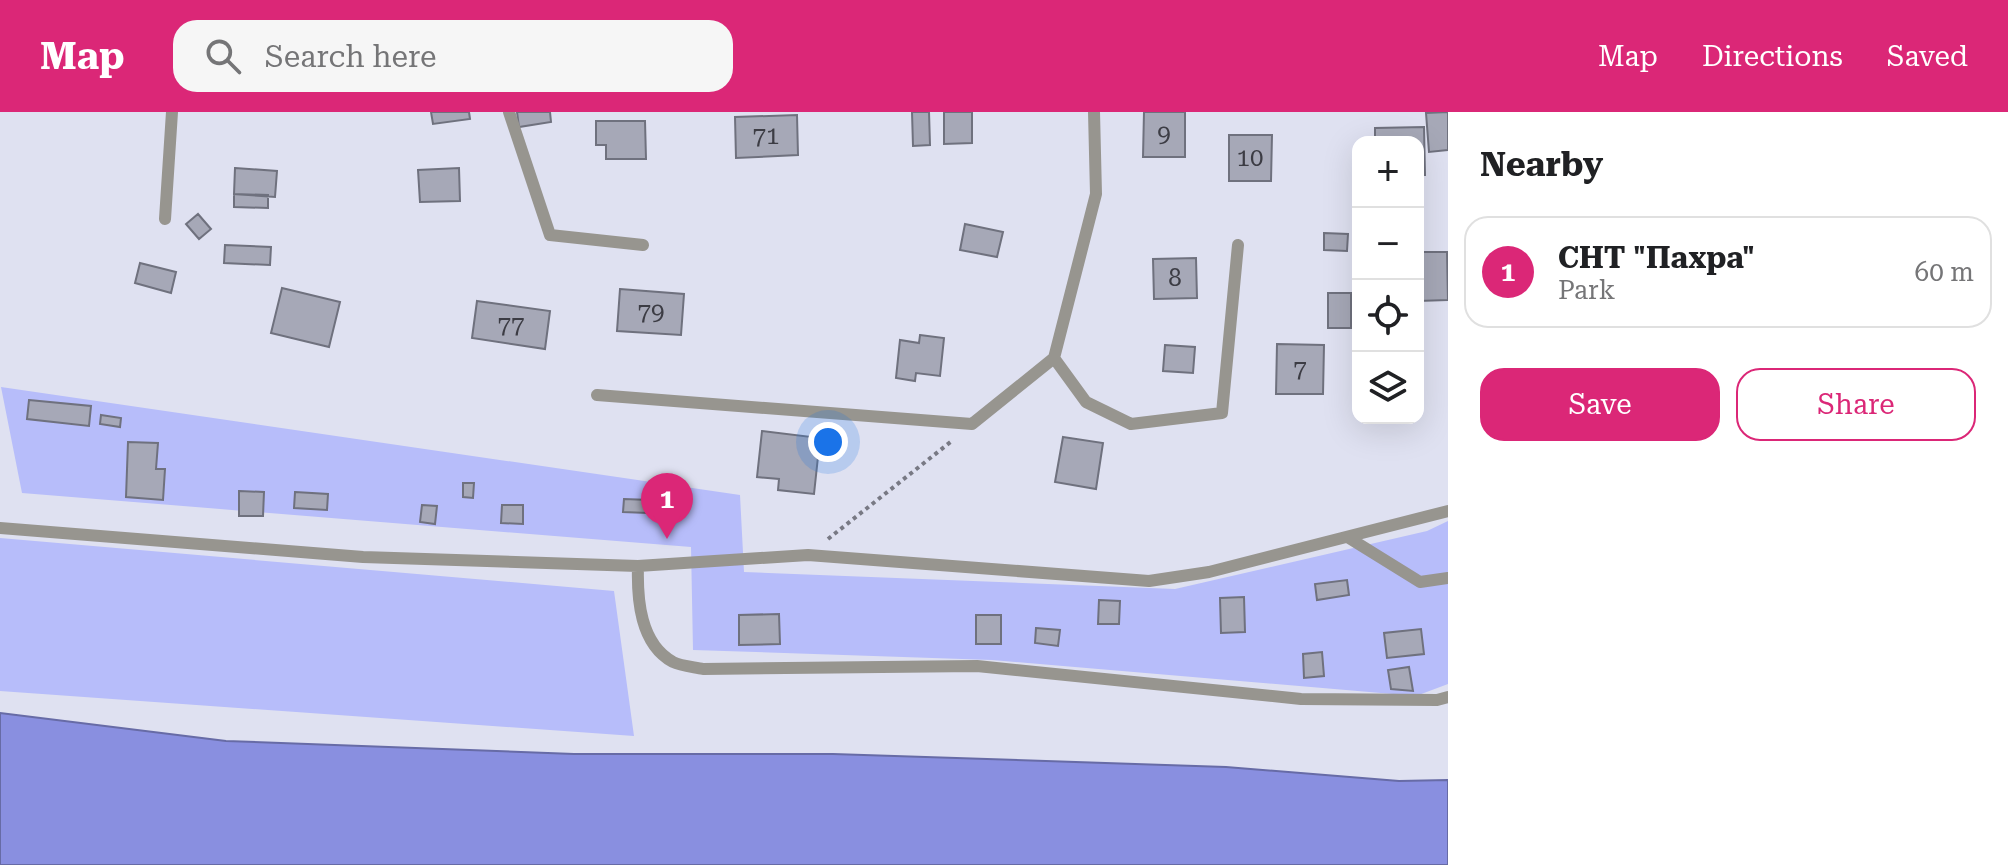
<!DOCTYPE html>
<html lang="en">
<head>
<meta charset="utf-8">
<style>
	:root { --surface:#fff; --page:#f6f6f6; --text:#202124; --muted:#757577; --line:#e0e0e0; --accent:#db2777 }
	body { margin:0; font-family:"Roboto Serif",serif; background:var(--page); color:var(--text) }
	.controls { position:absolute; right:24px; top:24px; display:grid; overflow:hidden; border-radius:16px; box-shadow:0 8px 32px #0002 }
	.controls button { width:72px; height:72px; display:grid; place-items:center; padding:0; border:0; border-bottom:2px solid var(--line); background:var(--surface); color:var(--text); font:40px sans-serif }
	.you { position:absolute; left:828px; top:330px; width:28px; height:28px; margin:-20px; border:6px solid #fff; border-radius:50%; background:#1a73e8; box-shadow:0 0 0 12px #1a73e833 }
	.badge { display:grid; place-items:center; width:52px; height:52px; border-radius:50%; background:var(--accent); color:#fff; font-size:26px; font-weight:700 }
	.pin { position:absolute; translate:-50% -66px; filter:drop-shadow(0 2px 4px #0008) }
	.pin::after { content:''; position:absolute; top:42px; width:28px; height:24px; background:inherit; clip-path:polygon(0 0,100% 0,50% 100%) }
	.list { margin:0; padding:0; list-style:none }
	h2 { display:flex; justify-content:space-between; align-items:center; height:104px; margin:0; padding:0 32px; font-size:34px }
	h2 small { font-size:26px; font-weight:400; color:var(--muted) }
	.list li { display:grid; grid-template-columns:52px 1fr auto; gap:24px; align-items:center; box-sizing:border-box; height:112px; margin:0 16px 16px; padding:0 16px; border:2px solid var(--line); border-radius:24px }
	.list b { display:block; font-size:30px; white-space:nowrap }
	.list p { margin:0; font-size:26px; white-space:nowrap; color:var(--muted) }
	.list em { font-size:26px; font-style:normal; color:var(--muted) }
	.actions { display:flex; gap:16px; padding:24px 32px }
	.actions a { flex:1; padding:18px 0; border:2px solid var(--accent); border-radius:24px; text-align:center; font-size:28px; color:var(--accent) }
	.actions .main { background:var(--accent); color:#fff }
	.icon { flex:none; width:44px; height:44px; fill:none; stroke:currentColor; stroke-width:2; stroke-linecap:round; stroke-linejoin:round }
	.map { position:relative; flex:none; width:1448px; height:753px; overflow:hidden }
	header { display:flex; align-items:center; gap:48px; box-sizing:border-box; height:112px; padding:0 40px; background:var(--accent); color:#fff }
	header strong { font-size:38px }
	nav { display:flex; gap:44px; margin-inline-start:auto; font-size:28px }
	.search { width:560px; height:72px; background:var(--page); display:flex; align-items:center; gap:20px; box-sizing:border-box; padding:0 28px; border-radius:24px; color:var(--muted); font-size:30px }
	main { display:flex }
	aside { flex:1; background:var(--surface) }
	.map>svg:first-child { display:block }
	.green { fill:#b7bdfa }
	.water { fill:#898fe0; stroke:#676ba6; stroke-width:2 }
	.building { fill:#a6a8b7; stroke:#6f717e; stroke-width:2 }
	.lines { fill:none; stroke-linecap:round; stroke-linejoin:round }
	.path { stroke:#787984; stroke-width:4; stroke-dasharray:4 4; stroke-linecap:butt }
	.service { stroke:#97958f; stroke-width:12 }
	.labels { text-anchor:middle; dominant-baseline:central; stroke-width:6; stroke-linejoin:round; paint-order:stroke }
	.number-label { font-size:24px; fill:#3c3c44 }
</style>
</head>
<body>
<header>
<strong>Map</strong>
<div class="search"><svg class="icon" aria-label="search" viewBox="0 0 24 24"><circle cx="10" cy="10" r="6"/><path d="M15 15l6 6"/></svg>Search here</div>
<nav><a>Map</a><a>Directions</a><a>Saved</a></nav>
</header>
<main>
<div class="map">
<svg width="1448" height="753" viewBox="0 0 1448 753">
	<rect width="100%" height="100%" fill="#dfe1f1"/>
	<!-- green -->
	<path class="green" d="M1 275 740 383 744 460 1175 477 1427 419 1448 409V572L1416 584 992 548 693 538 691 435 22 381Z
		M0 426 614 479 634 624 0 579Z"/>
	<!-- water -->
	<path class="water" d="M0 601 226 629 574 642H833L1226 655 1399 669 1448 668V753H0Z"/>
	<!-- building -->
	<path class="building" d="M431 0H469L470 7 433 12Z
		M517 0H550L551 10 519 15Z
		M912 0H929L930 33 913 34Z
		M944 0H972V31L944 32Z
		M1144 0H1185V45H1143Z
		M1448 0V38L1429 40 1426 1Z
		M797 3 798 43 736 46 735 5Z
		M596 9H645L646 47H606V33H596Z
		M1424 15 1425 63H1418V30H1375V16Z
		M1229 23H1272L1271 69H1229Z
		M235 56 277 59 275 85 234 82Z
		M459 56 460 89 420 90 418 58Z
		M234 82 268 83V96L234 95Z
		M198 102 211 117 199 127 186 112Z
		M965 112 1003 120 997 145 960 138Z
		M1324 121 1348 122 1347 139 1324 138Z
		M225 133 271 135 270 153 224 151Z
		M1418 140H1447L1448 188 1418 189Z
		M1196 146 1197 186 1154 187 1153 147Z
		M140 151 176 160 171 181 135 171Z
		M282 176 340 190 329 235 271 221Z
		M620 177 684 182 681 223 617 219Z
		M1328 181H1351V216H1328Z
		M477 189 550 199 545 237 472 226Z
		M920 223 944 226 940 264 916 261 915 269 896 266 900 228 919 231Z
		M1277 232 1324 233 1323 282H1276Z
		M1165 233 1195 235 1193 261 1163 259Z
		M29 288 91 294 89 314 27 307Z
		M101 303 121 306 120 315 100 312Z
		M762 319 820 326 814 382 778 378 779 367 757 365Z
		M1063 325 1103 331 1096 377 1055 370Z
		M128 330 158 331 156 357H165L163 388 126 385Z
		M463 371H474L473 386 463 385Z
		M239 379 264 380 263 404H239Z
		M295 380 328 382 327 398 294 396Z
		M624 387 649 388 648 401 623 400Z
		M422 393 437 394 435 412 420 410Z
		M502 393H523V412L501 411Z
		M1347 468 1349 483 1317 488 1315 472Z
		M1244 485 1245 520 1221 521 1220 486Z
		M1099 488 1120 489 1119 512H1098Z
		M779 502 780 532 739 533V503Z
		M976 503H1001V532H976Z
		M1036 516 1060 518 1058 534 1035 531Z
		M1421 517 1424 542 1387 546 1384 521Z
		M1322 540 1324 564 1304 566 1303 542Z
		M1409 555 1413 579 1391 577 1388 558Z"/>
	<g class="lines">
		<!-- path -->
		<path class="path" d="M828 427 953 328"/>
		<!-- service -->
		<path class="service" d="M509 0 550 123 643 133
			M1094 0 1096 82 1054 246 1086 290 1131 312 1222 301 1238 133
			M165 107 172 0
			M597 283 972 312 1054 246
			M0 416 363 445 638 454C637 487 640 532 673 550 681 554 694 555 703 557L977 554 1301 587 1437 588 1448 585
			M1349 426 1420 470 1448 466
			M638 454 808 443 1149 469 1209 460 1448 399"/>
	</g>
	<g class="labels">
		<!-- number labels -->
		<g class="number-label">
			<text x="1164" y="22">9</text>
			<text x="766" y="24">71</text>
			<text x="1250" y="46">10</text>
			<text x="1175" y="166">8</text>
			<text x="651" y="200">79</text>
			<text x="511" y="213">77</text>
			<text x="1300" y="257">7</text>
		</g>
	</g>
</svg>
<div class="controls">
<button>+</button>
<button>−</button>
<button><svg class="icon" aria-label="locate" viewBox="0 0 24 24"><circle cx="12" cy="12" r="6"/><path d="M12 2v4M12 18v4M2 12h4M18 12h4"/></svg></button>
<button><svg class="icon" aria-label="layers" viewBox="0 0 24 24"><path d="M12 4l9 5-9 5-9-5zM3 14l9 5 9-5"/></svg></button>
</div>
<div class="you"></div>
<div class="pin badge" style="left:667px;top:427px">1</div>
</div>
<aside>
<h2>Nearby<small></small></h2>
<ul class="list">
<li><span class="badge">1</span><div><b>СНТ &quot;Пахра&quot;</b><p>Park</p></div><em>60 m</em></li>
</ul>
<div class="actions"><a class="main">Save</a><a>Share</a></div>
</aside>
</main>
</body>
</html>
